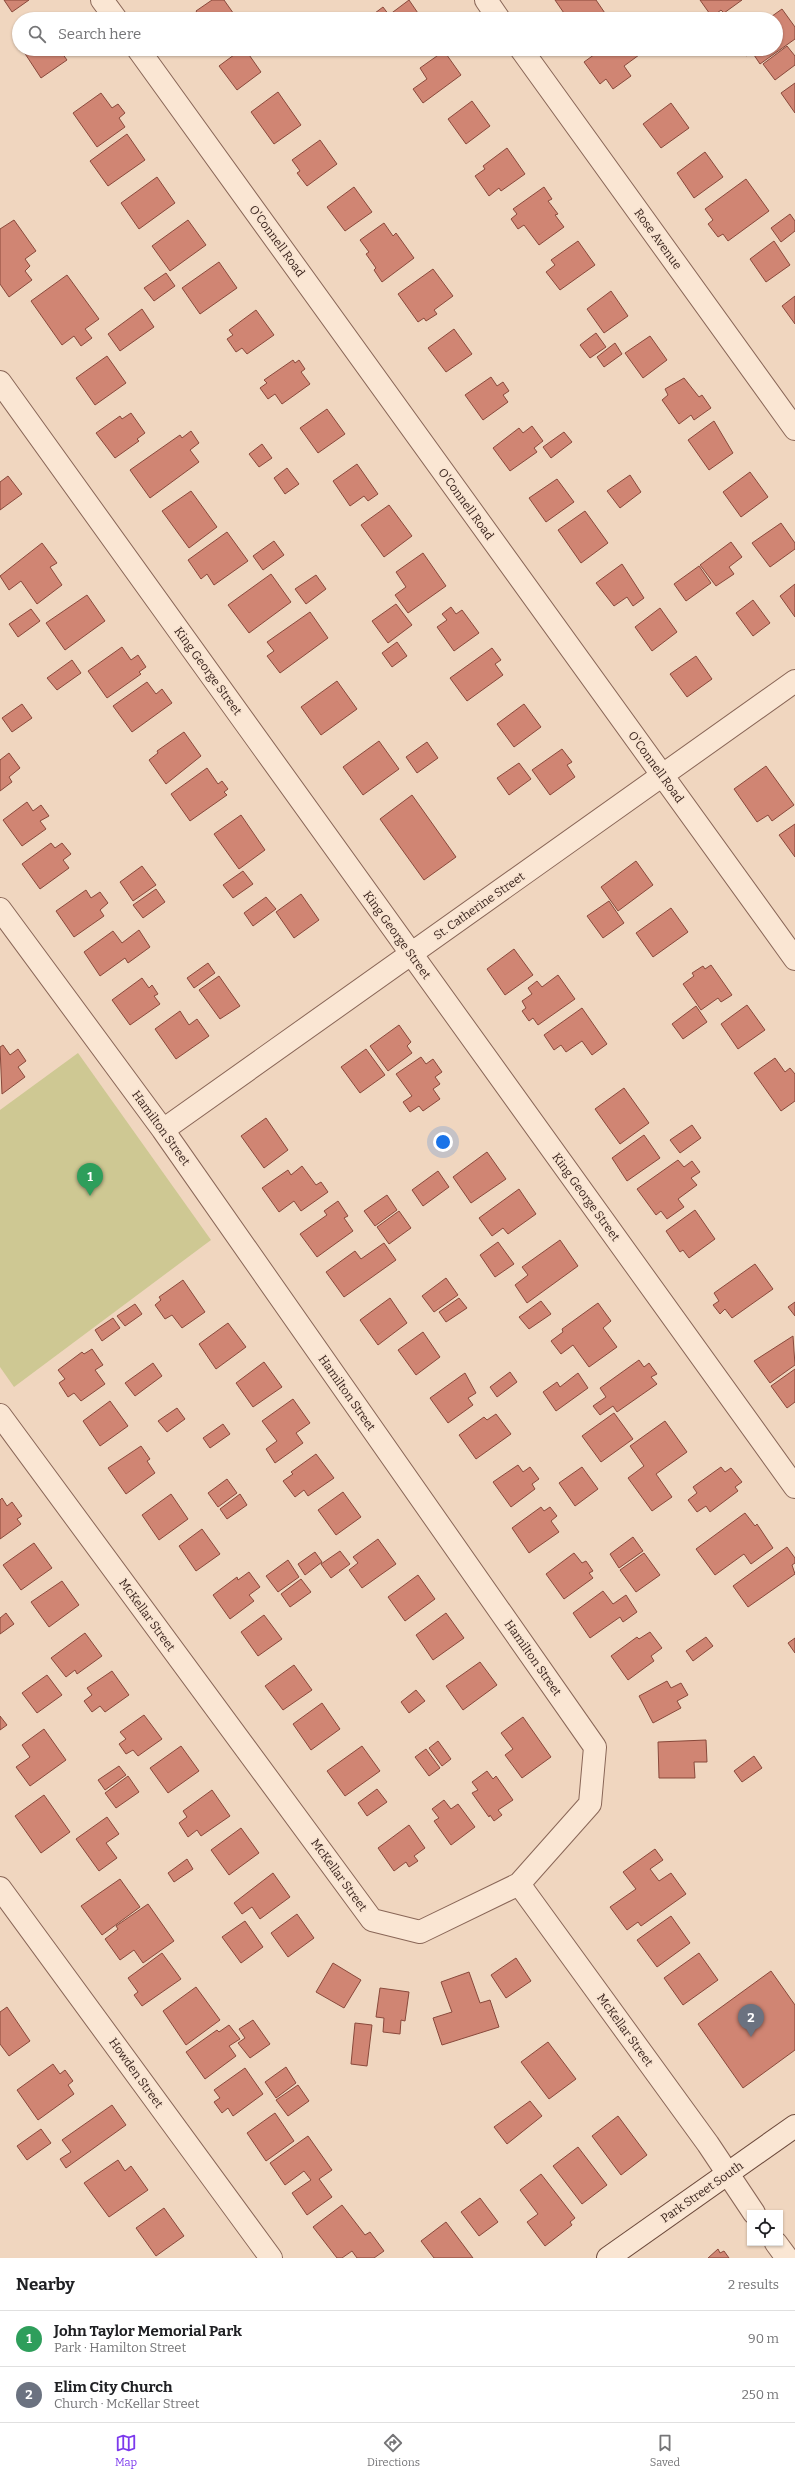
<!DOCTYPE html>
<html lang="en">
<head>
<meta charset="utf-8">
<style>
	:root { --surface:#fff; --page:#f6f6f6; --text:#202124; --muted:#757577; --line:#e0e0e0; --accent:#7c3aed }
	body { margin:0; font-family:Bitter,serif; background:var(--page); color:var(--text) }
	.controls { position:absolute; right:12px; bottom:12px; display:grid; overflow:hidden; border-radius:0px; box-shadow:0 1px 3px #0004 }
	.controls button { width:36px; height:36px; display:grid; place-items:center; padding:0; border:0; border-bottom:1px solid var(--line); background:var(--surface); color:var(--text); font:20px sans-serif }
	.you { position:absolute; left:443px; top:1142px; width:14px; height:14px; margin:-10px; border:3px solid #fff; border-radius:50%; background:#1a73e8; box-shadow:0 0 0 6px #1a73e833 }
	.badge { display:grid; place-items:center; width:26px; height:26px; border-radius:50%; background:var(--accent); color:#fff; font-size:13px; font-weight:700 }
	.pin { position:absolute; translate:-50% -33px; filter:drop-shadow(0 1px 2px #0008) }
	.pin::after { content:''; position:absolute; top:21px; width:14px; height:12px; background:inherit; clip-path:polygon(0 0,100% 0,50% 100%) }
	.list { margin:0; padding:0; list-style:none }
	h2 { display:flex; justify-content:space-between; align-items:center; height:52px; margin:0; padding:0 16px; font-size:17px }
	h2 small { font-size:13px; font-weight:400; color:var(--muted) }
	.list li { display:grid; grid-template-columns:26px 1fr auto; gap:12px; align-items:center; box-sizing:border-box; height:56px; padding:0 16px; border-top:1px solid var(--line) }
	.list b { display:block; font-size:15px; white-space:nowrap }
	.list p { margin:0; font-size:13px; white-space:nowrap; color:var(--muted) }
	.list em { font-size:13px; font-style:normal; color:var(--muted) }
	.icon { flex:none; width:22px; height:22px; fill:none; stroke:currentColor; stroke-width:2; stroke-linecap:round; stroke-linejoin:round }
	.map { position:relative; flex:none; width:795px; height:2258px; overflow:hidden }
	.search { position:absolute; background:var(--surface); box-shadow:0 1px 3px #0004; left:12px; right:12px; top:12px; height:44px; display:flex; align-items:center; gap:10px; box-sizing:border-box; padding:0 14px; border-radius:22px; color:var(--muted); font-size:15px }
	.sheet { height:164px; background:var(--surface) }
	nav { display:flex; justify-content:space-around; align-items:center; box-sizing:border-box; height:56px; border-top:1px solid var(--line); background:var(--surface); font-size:11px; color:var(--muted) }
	nav a { display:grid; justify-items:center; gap:2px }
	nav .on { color:var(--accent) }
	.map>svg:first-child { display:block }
	.green { fill:#cec893 }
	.building { fill:#d08573; stroke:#89493b }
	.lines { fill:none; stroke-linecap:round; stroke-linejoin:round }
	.street-casing { stroke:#896657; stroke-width:24 }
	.secondary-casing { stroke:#6b483a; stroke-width:24 }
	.street { stroke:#fae6d3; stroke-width:22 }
	.secondary { stroke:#fae6d3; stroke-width:22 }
	.labels { text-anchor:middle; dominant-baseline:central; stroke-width:3; stroke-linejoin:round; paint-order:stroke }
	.street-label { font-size:12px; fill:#38231c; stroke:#f7e2cf }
</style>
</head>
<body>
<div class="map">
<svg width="795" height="2258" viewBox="0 0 795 2258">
	<rect width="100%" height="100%" fill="#f0d6bf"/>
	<!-- green -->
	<path class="green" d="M78 1053 211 1240 14 1387 0 1367V1110Z"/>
	<!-- building -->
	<path class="building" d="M4 0H29L12 12Z
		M212 0H224L236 17 201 19 196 11Z
		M409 0 422 19H367L383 7 389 15Z
		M555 0H596L609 19H568Z
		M700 0H742L724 13 721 10 712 17Z
		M782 9 795 27V39L760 64 752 52 746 56 741 49H776V19H768Z
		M787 46 795 56V65L775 80 763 64Z
		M22 49H59L67 60 41 78Z
		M242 49H245L261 72 237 90 219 66Z
		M602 49H635L639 55 624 66 631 76 613 89 606 79 600 84 584 62Z
		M444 51 461 75 423 103 413 89 427 79 420 68Z
		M795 83V113L781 93Z
		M278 92 301 125 274 144 251 112Z
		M101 93 112 108 118 104 125 113 119 118 125 127 97 147 73 113Z
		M472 101 490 126 466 144 448 119Z
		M671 103 689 128 661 148 643 124Z
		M127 134 145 160 108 186 90 161Z
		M320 140 337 164 307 186 297 173 300 171 292 160Z
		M507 148 525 174 501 191 499 188 489 196 475 176 485 169 483 166Z
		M705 152 723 177 694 198 677 173Z
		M157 177 175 203 139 229 121 203Z
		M746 179 769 211 728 241 723 234 718 237 708 224 713 220 705 209Z
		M354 187 372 212 345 231 327 207Z
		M544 187 552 199 548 201 558 214 555 215 564 227 539 245 524 225 518 229 511 219 517 214 513 209Z
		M790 214 795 221V231L781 242 771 228Z
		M14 220 36 251 25 259 30 266 25 271 32 280 9 297 0 284V229Z
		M188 220 206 245 170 271 152 246Z
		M384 223 393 236 396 233 414 258 382 282 374 270 376 268 366 254 369 252 360 240Z
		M578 241 595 265 560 290 546 272 555 265 551 260Z
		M774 241 790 265 766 282 750 259Z
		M219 262 237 288 200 314 182 288Z
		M433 269 453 296 434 310 437 314 426 321 424 318 418 322 398 294Z
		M166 273 175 286 154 301 144 288Z
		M67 275 99 319 85 329 92 338 81 346 74 336 62 345 31 301Z
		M611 291 628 316 604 333 587 309Z
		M795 296V324L782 306Z
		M142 309 154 327 120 351 108 334Z
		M256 310 274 335 247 354 242 348 236 352 227 339 233 335 229 330Z
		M454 329 472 354 446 372 428 348Z
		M596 333 606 347 590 358 580 345Z
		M650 336 667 360 643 378 625 353Z
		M615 343 622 354 604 367 597 357Z
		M107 356 126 383 95 405 76 378Z
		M293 360 295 363 299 360 305 369 301 372 310 384 282 404 275 394 268 399 260 388 267 383 264 380Z
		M491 377 497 386 503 382 509 391 503 395 508 402 483 420 465 395Z
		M684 378 699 397 702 395 711 408 694 420 691 415 679 424 662 400 668 395 665 389Z
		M327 409 345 434 318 453 300 428Z
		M131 413 145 433 137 439 139 441 115 458 96 433 120 416 122 419Z
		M714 421 733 453 709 470 688 440Z
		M532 426 543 441 534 448 537 452 510 471 493 448 519 428 523 433Z
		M191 431 199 443 190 450 199 462 150 498 130 470 180 435 182 438Z
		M564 432 572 442 551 458 543 447Z
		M262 444 272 458 259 467 249 454Z
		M357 464 378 494 368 501 364 496 350 506 333 481Z
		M287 468 299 484 285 494 274 478Z
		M750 472 768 497 741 517 723 492Z
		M630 475 641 492 620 508 607 491Z
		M8 476 22 494 0 510V482Z
		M557 479 574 502 546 522 529 498Z
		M191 491 217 527 189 548 162 511Z
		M389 505 412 536 384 557 361 525Z
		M585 511 608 543 581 563 558 530Z
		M781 523 795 543V549L770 567 752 543Z
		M227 532 248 561 214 585 207 574 201 579 188 560Z
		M274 541 284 555 263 570 253 556Z
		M731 542 742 557 729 567 734 574 716 586 700 565Z
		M42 543 57 563 50 567 62 585 37 604 21 581 9 590 0 576Z
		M423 553 446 586 408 613 395 595 406 587 396 572Z
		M622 564 644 598 633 606 627 597 614 606 596 583Z
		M699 566 711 583 686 601 674 584Z
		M271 574 291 602 249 633 228 605Z
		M316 575 326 589 306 604 295 589Z
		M795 584V617L780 596Z
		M87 595 105 621 65 650 46 623Z
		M753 600 770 623 753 636 736 613Z
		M396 604 412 625 388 643 372 621Z
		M451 607 456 614 462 610 479 633 454 651 437 627 447 620 442 614Z
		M660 608 677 632 652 651 635 627Z
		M31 609 40 621 18 637 9 624Z
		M310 612 328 638 280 673 267 656 274 651 267 642Z
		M397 642 407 656 392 667 382 653Z
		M122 647 131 660 138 655 146 667 139 672 141 674 107 698 88 671Z
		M492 648 501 660 495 664 503 675 467 701 450 678Z
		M696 656 712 679 687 697 670 674Z
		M72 660 81 673 57 690 47 678Z
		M337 681 357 709 321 735 301 707Z
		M147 682 156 694 162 689 172 703 132 732 113 706Z
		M22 704 32 718 12 732 2 718Z
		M524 704 541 727 514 747 497 724Z
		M184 732 201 756 166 784 149 760 158 753 157 751Z
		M379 741 399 769 363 795 343 767Z
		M427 742 438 758 417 773 406 757Z
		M562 749 572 762 567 765 575 777 550 795 532 770Z
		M9 753 20 768 9 777 12 782 0 791V760Z
		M519 763 531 779 509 795 497 778Z
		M766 766 794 805 772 821 768 815 757 822 734 789Z
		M207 768 218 784 222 781 228 789 224 792 227 795 190 821 171 794Z
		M412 795 456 857 424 880 380 819Z
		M27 802 33 811 41 805 49 816 40 821 46 829 22 846 3 820Z
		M241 815 265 850 239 869 214 834Z
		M795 824V857L779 835Z
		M51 843 55 848 62 843 71 854 63 860 69 868 40 889 22 864Z
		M636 861 653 885 618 911 601 887Z
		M142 866 156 885 133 901 120 882Z
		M243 871 253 884 233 898 223 885Z
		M156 889 165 902 143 918 133 905Z
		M86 890 91 898 100 892 108 903 100 910 104 916 74 937 56 911Z
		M301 894 319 920 294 938 276 912Z
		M266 897 276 909 253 926 244 913Z
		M609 901 624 923 603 938 587 916Z
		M671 908 688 932 653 957 636 933Z
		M139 930 150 947 128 963 125 958 100 976 84 952 113 931 122 943Z
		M514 949 533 975 505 995 487 969Z
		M208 963 215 973 194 988 187 978Z
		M711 965 732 995 721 1002 718 998 701 1010 683 984 694 976 692 973 703 966 705 969Z
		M558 975 575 999 538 1025 533 1018 529 1021 522 1011 526 1008 522 1001 532 994 528 988 537 981 542 987Z
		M219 976 240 1006 220 1019 199 990Z
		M142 978 149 988 152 985 158 994 154 996 160 1004 130 1025 112 1000Z
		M747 1005 765 1030 738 1049 721 1024Z
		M696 1006 707 1022 683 1039 672 1024Z
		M582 1008 607 1044 592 1055 582 1041 566 1052 561 1045 554 1050 544 1035Z
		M180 1011 189 1025 197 1019 209 1036 176 1059 155 1029Z
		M399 1025 411 1042 407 1046 412 1053 388 1071 370 1046Z
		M3 1045 10 1055 18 1049 26 1061 18 1067 25 1077 2 1094 0 1047Z
		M366 1049 385 1075 360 1093 341 1067Z
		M421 1057 426 1064 433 1059 442 1072 435 1077 440 1084 433 1089 440 1099 423 1111 419 1106 410 1112 403 1102 412 1096 396 1074Z
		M775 1058 785 1072 790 1068 795 1074V1101L781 1111 754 1073Z
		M624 1088 649 1123 620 1144 595 1109Z
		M266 1118 288 1150 264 1168 241 1136Z
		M692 1125 701 1138 680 1153 670 1140Z
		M644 1135 660 1158 627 1181 612 1158Z
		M487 1152 506 1179 471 1203 453 1177Z
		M678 1160 684 1167 692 1161 700 1172 691 1178 697 1185 678 1199 684 1207 667 1219 661 1211 656 1215 637 1189Z
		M302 1166 316 1185 321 1182 328 1192 301 1211 294 1201 279 1212 262 1188 288 1170 291 1175Z
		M438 1171 449 1187 423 1206 412 1190Z
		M519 1189 536 1214 508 1234 503 1228 492 1236 479 1218Z
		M387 1195 397 1210 375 1226 364 1211Z
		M338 1201 348 1216 344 1218 353 1231 317 1257 300 1234 327 1215 324 1211Z
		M695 1210 715 1239 689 1258 683 1250 680 1252 666 1231Z
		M399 1211 411 1228 389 1244 377 1227Z
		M560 1240 578 1266 527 1303 515 1285 528 1275 522 1267Z
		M498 1242 514 1264 495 1277 480 1255Z
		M384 1243 396 1260 344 1297 326 1272 355 1251 361 1259Z
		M755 1264 773 1289 732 1318 725 1309 720 1314 713 1305 719 1301 714 1293Z
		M446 1278 458 1295 434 1312 422 1296Z
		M183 1280 205 1312 182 1328 172 1315 165 1319 155 1305 161 1300 159 1297Z
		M390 1298 407 1323 378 1345 360 1320Z
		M459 1298 467 1308 446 1322 439 1312Z
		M541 1301 551 1314 529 1329 519 1317Z
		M795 1302V1316L788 1307Z
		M598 1303 611 1321 603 1328 617 1347 589 1367 573 1345 561 1354 551 1341 563 1332 562 1329Z
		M135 1304 142 1314 125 1326 117 1316Z
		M113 1318 120 1328 102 1341 95 1330Z
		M228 1323 246 1347 216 1369 199 1344Z
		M423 1332 440 1357 416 1375 398 1350Z
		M793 1336 795 1365 770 1383 754 1361Z
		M92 1349 103 1365 95 1370 105 1384 81 1401 74 1393 68 1397 59 1383 65 1379 58 1370 82 1352 84 1354Z
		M639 1360 644 1367 649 1363 657 1374 651 1377 657 1384 617 1412 613 1406 600 1415 593 1406 606 1397 600 1388Z
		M264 1362 282 1387 253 1407 236 1383Z
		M153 1363 162 1376 135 1396 125 1383Z
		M795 1369V1402L787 1408 771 1386Z
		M510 1372 517 1382 497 1397 490 1387Z
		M465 1373 476 1393 468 1398 473 1405 448 1423 430 1398Z
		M578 1373 588 1388 556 1411 543 1392 557 1382 560 1387Z
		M293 1399 310 1423 296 1433 303 1443 275 1463 266 1449 277 1441 262 1421Z
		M110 1401 128 1426 100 1446 83 1421Z
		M177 1408 185 1419 167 1432 158 1421Z
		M614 1413 633 1439 601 1462 582 1436Z
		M496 1414 511 1434 476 1459 459 1435 484 1417 487 1420Z
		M665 1421 687 1452 656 1474 672 1497 652 1511 628 1478 644 1466 630 1446Z
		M223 1424 230 1434 210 1448 203 1438Z
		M141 1446 150 1459 147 1461 155 1473 126 1494 108 1468Z
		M316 1454 334 1478 308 1496 304 1490 295 1497 283 1481 293 1474 291 1472Z
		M518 1465 523 1472 530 1467 539 1479 532 1484 535 1489 511 1507 493 1482Z
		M582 1467 598 1489 575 1506 559 1483Z
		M721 1467 725 1472 731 1468 742 1482 735 1487 738 1491 710 1512 706 1506 697 1512 688 1500 697 1493 693 1487Z
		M227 1479 237 1493 218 1507 208 1493Z
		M343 1492 361 1517 336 1535 318 1510Z
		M171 1494 188 1519 159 1540 142 1515Z
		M240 1494 247 1505 227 1519 220 1509Z
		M2 1498 7 1506 12 1502 22 1516 17 1519 21 1524 0 1539V1500Z
		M541 1507 544 1511 550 1507 557 1516 551 1521 559 1532 529 1553 512 1528Z
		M745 1513 755 1526 757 1524 773 1548 751 1564 744 1554 715 1575 696 1549Z
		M202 1529 220 1554 196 1571 179 1546Z
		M633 1537 643 1551 619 1568 610 1554Z
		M378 1539 396 1564 362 1588 349 1570 358 1563 353 1557Z
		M34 1543 52 1568 21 1590 3 1565Z
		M787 1547 795 1558V1563L792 1565 795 1574 748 1607 733 1586Z
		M340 1551 350 1564 331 1578 321 1564Z
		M315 1552 322 1562 305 1575 298 1564Z
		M574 1553 582 1563 586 1561 593 1571 589 1573 593 1578 564 1599 546 1574Z
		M644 1553 660 1575 636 1592 620 1570Z
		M288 1560 299 1577 278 1592 266 1576Z
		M249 1572 260 1587 249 1595 254 1601 230 1619 213 1595 237 1577 238 1580Z
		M418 1575 435 1599 405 1621 388 1597Z
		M301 1579 311 1592 290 1607 281 1594Z
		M62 1581 79 1605 49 1627 31 1602Z
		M603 1591 613 1604 626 1595 637 1612 623 1622 620 1617 590 1638 573 1613Z
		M6 1613 14 1624 0 1634V1618Z
		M446 1613 464 1638 433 1660 416 1635Z
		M264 1615 282 1639 258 1656 241 1632Z
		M650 1632 662 1648 651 1656 654 1661 628 1680 611 1656 637 1637 639 1639Z
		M85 1633 102 1656 77 1674 75 1670 66 1677 51 1658Z
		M706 1637 713 1646 693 1661 686 1651Z
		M795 1638V1653L788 1643Z
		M480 1662 497 1685 463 1710 446 1686Z
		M294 1665 312 1690 283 1710 265 1686Z
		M112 1671 129 1695 105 1712 100 1706 92 1712 84 1701 92 1695 87 1688Z
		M47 1675 62 1695 37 1713 22 1693Z
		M667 1681 671 1688 681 1683 688 1695 677 1701 681 1708 653 1723 639 1696Z
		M416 1690 425 1701 409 1713 401 1702Z
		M322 1703 340 1729 311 1750 293 1724Z
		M144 1715 162 1739 138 1756 133 1750 126 1754 119 1744 126 1739 120 1732Z
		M0 1716 7 1725 0 1730Z
		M523 1717 551 1757 522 1778 505 1755 513 1749 501 1733Z
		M44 1729 66 1760 30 1786 16 1767 30 1757 22 1745Z
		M706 1740 707 1762H694L695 1778H659L658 1742Z
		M438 1741 451 1759 442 1766 429 1748Z
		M181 1746 199 1771 168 1793 150 1768Z
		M362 1746 380 1771 345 1796 327 1771Z
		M426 1749 440 1768 429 1776 415 1757Z
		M754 1756 762 1768 742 1782 734 1771Z
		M119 1766 126 1775 105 1790 98 1780Z
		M487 1771 493 1779 496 1776 513 1800 498 1810 502 1815 494 1821 490 1815 489 1817 472 1793 478 1790 472 1782Z
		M128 1776 139 1792 116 1808 105 1793Z
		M377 1789 387 1802 367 1816 358 1803Z
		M212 1790 230 1816 201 1836 197 1830 188 1837 179 1823 187 1817 183 1811Z
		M44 1795 70 1832 41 1853 15 1816Z
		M444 1800 451 1809 458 1804 475 1827 451 1845 434 1821 439 1818 432 1809Z
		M107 1817 119 1834 106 1843 117 1858 99 1871 76 1839Z
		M409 1825 425 1848 414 1856 418 1861 409 1867 406 1862 394 1871 378 1848Z
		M241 1828 259 1853 229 1875 211 1850Z
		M655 1849 663 1860 650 1869 659 1881 671 1873 686 1894 641 1926 638 1922 627 1930 610 1907 636 1889 623 1872Z
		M187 1859 193 1869 174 1882 168 1873Z
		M273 1873 290 1897 260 1919 252 1907 242 1914 234 1903Z
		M120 1879 140 1907 102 1935 81 1906Z
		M148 1904 174 1941 143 1963 134 1950 120 1960 105 1939 118 1929 116 1926Z
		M297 1914 314 1938 288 1957 271 1933Z
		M671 1916 690 1943 657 1967 637 1940Z
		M245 1921 263 1947 241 1963 222 1937Z
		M162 1953 181 1979 142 2006 134 1995 138 1992 128 1978Z
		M699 1953 718 1980 683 2005 664 1978Z
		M516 1958 531 1981 506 1998 491 1975Z
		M333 1963 361 1980 344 2008 316 1992Z
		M771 1971 795 2005V2050L743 2088 698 2024Z
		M469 1972 480 2003 490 2000 499 2027 442 2045 433 2018 452 2012 441 1982Z
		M196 1987 220 2020 186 2045 163 2011Z
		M380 1988 409 1992 405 2021 401 2020 400 2034 383 2032 384 2018 376 2017Z
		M7 2007 30 2041 9 2056 0 2044V2012Z
		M253 2020 270 2044 250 2058 238 2043 245 2038 239 2029Z
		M355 2023 372 2025 367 2066 351 2064Z
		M229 2025 240 2039 229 2046 236 2056 205 2079 186 2052 217 2030 219 2032Z
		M548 2042 576 2079 549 2099 521 2062Z
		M53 2064 60 2074 65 2070 73 2081 68 2085 74 2094 38 2120 17 2090Z
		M286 2067 296 2083 276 2098 265 2082Z
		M245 2068 263 2094 233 2116 228 2108 222 2113 214 2102 220 2098 214 2090Z
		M298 2085 309 2101 288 2116 276 2100Z
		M530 2101 542 2116 507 2144 494 2127Z
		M112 2105 126 2125 66 2168 60 2159 71 2152 62 2140Z
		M275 2113 294 2141 266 2161 247 2133Z
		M618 2116 647 2155 621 2175 592 2136Z
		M41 2129 51 2143 27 2160 17 2146Z
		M308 2136 332 2170 319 2179 332 2197 307 2215 292 2193 311 2180 304 2171 285 2185 270 2163Z
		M578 2147 607 2185 582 2204 553 2166Z
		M118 2160 125 2171 131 2166 148 2190 109 2217 84 2183Z
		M541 2174 575 2218 570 2222 572 2225 545 2246 527 2222 538 2214 520 2190Z
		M480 2198 498 2222 479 2236 461 2212Z
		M342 2205 365 2235 370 2232 384 2251 374 2258H357L352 2251 342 2258H337L313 2227Z
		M164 2208 184 2236 156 2256 136 2228Z
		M446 2222 473 2258H434L421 2241Z
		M718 2249 720 2253 724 2251 729 2258H708Z"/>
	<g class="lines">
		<!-- street casing -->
		<g class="street-casing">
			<path id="street" d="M102 0 116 19
				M486 0 499 19
				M138 49 795 959
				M521 49 795 429
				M0 382 795 1487
				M0 909 163 1130 595 1747 590 1804 519 1884 420 1932 372 1920 0 1415
				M163 1130 795 681
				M519 1884 708 2144 754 2213
				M0 1888 271 2258
				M776 2243 787 2258"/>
		</g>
		<!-- secondary casing -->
		<g class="secondary-casing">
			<path id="secondary" d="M608 2258 795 2126"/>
		</g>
		<!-- street -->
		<use href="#street" class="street"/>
		<!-- secondary -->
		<use href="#secondary" class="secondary"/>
	</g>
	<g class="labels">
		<!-- street labels -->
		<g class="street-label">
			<text transform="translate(658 239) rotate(54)">Rose Avenue</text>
			<text transform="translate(277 241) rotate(54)">O'Connell Road</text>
			<text transform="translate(466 504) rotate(54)">O'Connell Road</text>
			<text transform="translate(208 671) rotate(54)">King George Street</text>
			<text transform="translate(656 767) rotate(54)">O'Connell Road</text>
			<text transform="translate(479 906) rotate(-35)">St. Catherine Street</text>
			<text transform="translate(397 935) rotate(54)">King George Street</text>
			<text transform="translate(161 1128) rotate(54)">Hamilton Street</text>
			<text transform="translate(586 1197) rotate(54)">King George Street</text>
			<text transform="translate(347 1393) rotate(55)">Hamilton Street</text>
			<text transform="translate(147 1615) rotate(54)">McKellar Street</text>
			<text transform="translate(533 1658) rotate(55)">Hamilton Street</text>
			<text transform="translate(339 1875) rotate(54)">McKellar Street</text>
			<text transform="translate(625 2030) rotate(54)">McKellar Street</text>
			<text transform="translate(136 2073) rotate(54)">Howden Street</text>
			<text transform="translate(702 2192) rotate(-35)">Park Street South</text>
		</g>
	</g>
</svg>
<div class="controls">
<button><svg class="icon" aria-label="locate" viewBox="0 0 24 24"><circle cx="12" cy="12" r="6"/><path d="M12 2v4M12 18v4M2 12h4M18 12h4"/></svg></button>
</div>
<div class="you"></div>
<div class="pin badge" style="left:90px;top:1196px;background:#2e9e5b">1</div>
<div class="pin badge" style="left:751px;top:2037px;background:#6b7280">2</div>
<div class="search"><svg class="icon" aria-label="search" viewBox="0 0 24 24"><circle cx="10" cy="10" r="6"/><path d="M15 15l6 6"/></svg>Search here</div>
</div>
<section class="sheet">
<h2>Nearby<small>2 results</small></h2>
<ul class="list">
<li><span class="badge" style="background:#2e9e5b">1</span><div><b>John Taylor Memorial Park</b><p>Park · Hamilton Street</p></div><em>90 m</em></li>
<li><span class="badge" style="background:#6b7280">2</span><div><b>Elim City Church</b><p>Church · McKellar Street</p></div><em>250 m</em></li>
</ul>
</section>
<nav>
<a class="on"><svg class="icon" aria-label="map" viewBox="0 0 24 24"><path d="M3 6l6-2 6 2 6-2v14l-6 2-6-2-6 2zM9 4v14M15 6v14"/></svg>Map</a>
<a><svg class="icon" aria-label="directions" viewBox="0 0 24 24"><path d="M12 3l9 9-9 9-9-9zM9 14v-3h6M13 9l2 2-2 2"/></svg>Directions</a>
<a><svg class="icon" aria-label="saved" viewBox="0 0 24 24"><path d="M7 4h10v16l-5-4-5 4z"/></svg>Saved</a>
</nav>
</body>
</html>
